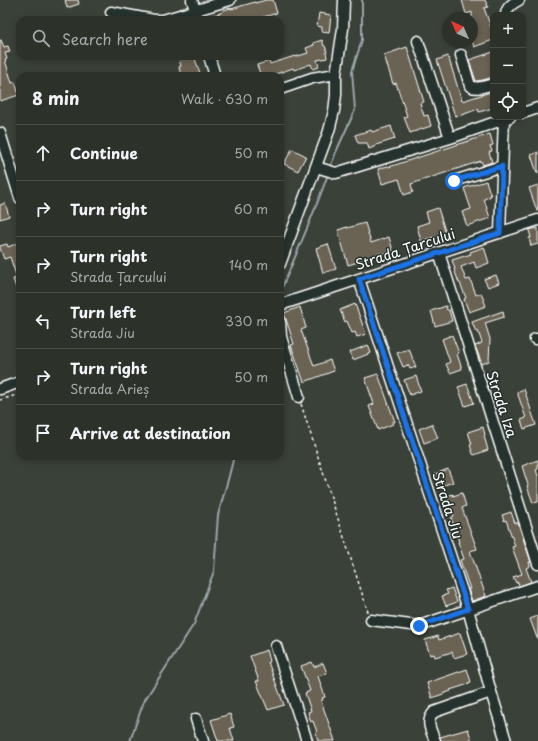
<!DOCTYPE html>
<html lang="en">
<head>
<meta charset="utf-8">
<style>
	:root { --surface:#2c312a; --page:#383d36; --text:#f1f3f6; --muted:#a6a9a8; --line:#484c47 }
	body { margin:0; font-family:"Playpen Sans",sans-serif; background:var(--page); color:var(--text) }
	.controls { position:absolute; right:12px; top:12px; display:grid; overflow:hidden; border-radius:8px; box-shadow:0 2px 6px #0003 }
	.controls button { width:36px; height:36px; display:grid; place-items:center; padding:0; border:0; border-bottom:1px solid var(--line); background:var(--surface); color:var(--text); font:20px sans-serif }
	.compass { position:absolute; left:442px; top:12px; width:36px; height:36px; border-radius:50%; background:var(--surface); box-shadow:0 2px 6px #0003; rotate:315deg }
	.stop { position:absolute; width:12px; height:12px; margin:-9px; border:3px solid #1a73e8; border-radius:50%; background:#fff }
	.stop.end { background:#1a73e8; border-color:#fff; box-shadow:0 1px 4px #0008 }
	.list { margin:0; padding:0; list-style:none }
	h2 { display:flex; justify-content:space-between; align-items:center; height:52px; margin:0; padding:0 16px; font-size:17px }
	h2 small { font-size:13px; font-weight:400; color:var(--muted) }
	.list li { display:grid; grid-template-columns:26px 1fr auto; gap:12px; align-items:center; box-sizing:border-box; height:56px; padding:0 16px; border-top:1px solid var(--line) }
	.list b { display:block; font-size:15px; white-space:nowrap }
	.list p { margin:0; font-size:13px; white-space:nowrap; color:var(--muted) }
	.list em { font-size:13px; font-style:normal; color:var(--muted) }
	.icon { flex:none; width:22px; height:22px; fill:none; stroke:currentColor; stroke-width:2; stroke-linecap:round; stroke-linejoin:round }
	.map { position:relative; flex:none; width:538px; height:741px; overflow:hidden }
	.search { position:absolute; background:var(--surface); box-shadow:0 2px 6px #0003; left:16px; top:16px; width:268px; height:44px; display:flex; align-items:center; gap:10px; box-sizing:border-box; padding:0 14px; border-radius:12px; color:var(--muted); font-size:15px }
	.panel { position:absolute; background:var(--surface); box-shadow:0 2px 6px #0003; left:16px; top:72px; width:268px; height:388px; border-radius:12px }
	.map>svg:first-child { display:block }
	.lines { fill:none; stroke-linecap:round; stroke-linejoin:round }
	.stream { stroke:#9aa6ac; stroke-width:2 }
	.building { fill:#6a6252; stroke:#fff }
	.minor-casing { stroke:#fff; stroke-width:13 }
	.path { stroke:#fff; stroke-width:1.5; stroke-dasharray:3 3; stroke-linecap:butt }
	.minor { stroke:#26332d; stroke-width:10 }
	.route { stroke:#1a73e8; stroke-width:5 }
	.labels { text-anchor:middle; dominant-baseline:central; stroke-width:3; stroke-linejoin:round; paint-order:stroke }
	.street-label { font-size:14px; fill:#fff; stroke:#26332d }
</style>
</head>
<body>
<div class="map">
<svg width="538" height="741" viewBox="0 0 538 741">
	<rect width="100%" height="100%" fill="#3a4138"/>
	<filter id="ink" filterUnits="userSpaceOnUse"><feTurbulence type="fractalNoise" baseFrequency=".025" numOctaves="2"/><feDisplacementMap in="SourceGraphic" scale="8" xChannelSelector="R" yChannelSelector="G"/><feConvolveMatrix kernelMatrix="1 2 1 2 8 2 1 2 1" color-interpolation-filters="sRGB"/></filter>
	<g filter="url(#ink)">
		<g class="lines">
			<!-- stream -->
			<path class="stream" d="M330 168 336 152 355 110 352 71 362 40V0
				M280 292C297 253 314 214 328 174
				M130 741 144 701 194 624 214 571 218 515 229 476 234 456"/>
		</g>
		<!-- building -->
		<path class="building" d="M65 0H78L79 4 67 8Z
			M266 0H273L277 13 260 18V20H242L241 16 228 20H204V18L223 12 222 11 230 8 231 9 255 2V3Z
			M462 0H485L488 7 484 8 493 33V40L474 47 472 41V12L466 14Z
			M319 13 331 15 329 33 322 32V27L317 26Z
			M0 40H1L4 47 8 46 10 52 5 53 7 59 5 60 12 83 15 82 19 95 0 101Z
			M322 40 324 46H325L327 52H326L327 58 317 60 319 67 313 69 311 64 294 70 293 68 270 76H261L257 65 269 61 270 64 295 56V57L308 53 306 48 314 45 313 43Z
			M407 47 424 102 420 103 424 116 428 115 431 126 410 133 404 117 407 116 396 83 393 84 384 55Z
			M493 52V68H491L493 73V77L483 80 476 81 469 60Z
			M178 56H194L201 76H181L179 67 181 66Z
			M448 56 462 101 491 92 493 98V108L479 112 478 109 459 116 458 115 455 116 437 60Z
			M391 126 395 139 376 145V146L369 149 367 143H358L355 135 371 130 372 132Z
			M490 134 493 145 490 146 492 151 489 152 492 162 483 165 481 161 411 184 413 192 404 195 399 179 382 184 378 169 388 166 389 167Z
			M292 149 306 156 298 171 284 164Z
			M538 152V173H537L531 155Z
			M486 181 491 196 484 199 490 218 467 226 462 212 471 209 464 188Z
			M538 185V211H537L529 188Z
			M5 203 9 216 0 219V205Z
			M438 208 446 234 435 238 434 237 421 241 417 226 429 222 426 212Z
			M365 223 371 243 389 237 393 251 382 254V253L357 261 358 262 348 265 338 230 347 227V228Z
			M538 228V244L531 246 529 238H531L529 230Z
			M18 243 20 250V296H19L13 279 17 278 10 257 4 259 0 248V246L7 244 8 247Z
			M328 244 336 269 323 273 316 248Z
			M484 247 489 263 476 268 474 262 461 267 466 280 470 279 476 295 481 293 486 306 469 312 464 299 466 298 460 283H459L454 269H455L452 260 471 254 470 252Z
			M496 275 499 283 488 287 484 279Z
			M355 304 366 334 357 337 355 332 352 333 347 321 345 322 340 310Z
			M446 306 447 310H449L452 321 435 326 431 311Z
			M300 307 306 328 301 330 314 366 330 360 334 371 304 382 291 345 294 344 284 313Z
			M503 311 504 317 485 323 490 339 489 361 482 364 475 346 482 343 478 331 476 332 472 322Z
			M452 335 459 353 457 354 462 369 450 373 446 364 450 362 442 339Z
			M368 345 371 353 353 360 350 352Z
			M409 349 416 367 410 369 408 365 403 367 397 353Z
			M378 374 395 422H392L393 424 378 430 369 406 374 404 365 378Z
			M416 376 421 391 410 395 404 380Z
			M467 384 474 403 465 406 458 387Z
			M524 389 536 425 524 429 521 420 526 418 517 392Z
			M432 424 438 438 424 443 419 429Z
			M483 427 485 435 484 436 488 450 474 455 473 454 470 445 472 444 468 432Z
			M538 460V469L536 470 538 476V502L533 503 527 486 528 485 522 466Z
			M448 469 453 482 439 487 435 474Z
			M462 493 466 506 462 508 477 549 470 551 486 596 472 601 468 589H470L460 560 464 559 458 542H459L451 518 454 516 447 496 453 494V496Z
			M511 512 515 523H518L531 562H529L530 566 526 568 531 582 519 586 518 582 516 583 513 577 522 574 512 547 515 546 506 520 504 521 502 515Z
			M452 588 457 602 446 606 442 596 448 594 446 590Z
			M538 616V638H537L530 619Z
			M460 633 467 654 454 658 452 652 435 657 434 654 430 655 425 640 438 636 439 640Z
			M267 650 270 661 268 662 284 705 268 710 256 681H259L250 656Z
			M312 662 314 667 323 663 327 673 318 676 325 697 322 698 323 700 321 701 335 741H318L316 732H317L313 721 311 722 308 712 311 711 305 693 310 691 301 666Z
			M467 669 471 682 468 683 469 684 450 690 451 691 432 698 427 683Z
			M230 714 234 727 230 728 234 741H218L211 720Z
			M468 729 472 741H441L440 737Z"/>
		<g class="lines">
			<!-- minor casing -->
			<g class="minor-casing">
				<path id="minor" d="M192 0 198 20
					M111 12 154 20H163L230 0
					M506 15C506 7 513 3 519 0
					M418 41 450 138
					M461 55 470 86C476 90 486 86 493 84
					M209 56 215 76
					M280 89 312 78 336 74
					M523 113 538 108
					M0 133 20 198
					M316 167 336 173 450 138 510 117
					M454 181 502 166
					M500 233 504 117
					M439 253 538 564
					M280 264 329 131 334 111 336 95V74L343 29 344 0
					M359 279 468 609 491 692 506 741
					M280 305 538 220
					M280 322 281 337 299 397
					M535 339H538
					M0 389 20 382
					M371 620 419 626 538 586
					M276 646 307 741
					M196 719 203 741
					M435 741C431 730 425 722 434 712L491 692"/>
			</g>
			<!-- path -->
			<path class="path" d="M0 400 20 394
				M301 404 368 612"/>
			<!-- minor -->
			<use href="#minor" class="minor"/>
		</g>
	</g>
	<g class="lines" filter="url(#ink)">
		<!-- route -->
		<path class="route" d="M419 626 468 609 359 279 500 233 502 166 454 181"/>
	</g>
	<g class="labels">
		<!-- street labels -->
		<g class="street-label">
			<text transform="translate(405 249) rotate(-18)">Strada Țarcului</text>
			<text transform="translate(502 404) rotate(72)">Strada Iza</text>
			<text transform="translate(448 505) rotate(72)">Strada Jiu</text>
		</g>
	</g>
</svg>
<div class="controls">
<button>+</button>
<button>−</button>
<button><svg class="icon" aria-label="locate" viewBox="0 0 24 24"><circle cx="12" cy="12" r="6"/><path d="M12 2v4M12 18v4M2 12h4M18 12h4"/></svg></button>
</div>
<svg class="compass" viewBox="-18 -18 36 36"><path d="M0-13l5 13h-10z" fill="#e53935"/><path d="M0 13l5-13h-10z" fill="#a6a9a8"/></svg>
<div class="stop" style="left:454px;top:181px"></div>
<div class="stop end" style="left:419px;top:626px"></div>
<div class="search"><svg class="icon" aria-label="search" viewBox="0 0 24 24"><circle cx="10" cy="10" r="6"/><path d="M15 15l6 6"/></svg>Search here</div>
<section class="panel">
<h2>8 min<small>Walk · 630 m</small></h2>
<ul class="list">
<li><svg class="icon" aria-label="ahead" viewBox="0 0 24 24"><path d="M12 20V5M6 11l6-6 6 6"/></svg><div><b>Continue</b></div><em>50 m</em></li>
<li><svg class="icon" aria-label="right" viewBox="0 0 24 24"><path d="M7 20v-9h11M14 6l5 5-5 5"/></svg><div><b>Turn right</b></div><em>60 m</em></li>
<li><svg class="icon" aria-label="right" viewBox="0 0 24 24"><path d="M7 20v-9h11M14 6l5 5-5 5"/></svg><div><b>Turn right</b><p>Strada Țarcului</p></div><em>140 m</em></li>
<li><svg class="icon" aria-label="left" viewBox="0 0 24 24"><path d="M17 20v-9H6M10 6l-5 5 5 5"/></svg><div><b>Turn left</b><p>Strada Jiu</p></div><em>330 m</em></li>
<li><svg class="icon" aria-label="right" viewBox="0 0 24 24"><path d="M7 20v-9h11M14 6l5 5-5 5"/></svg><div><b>Turn right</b><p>Strada Arieș</p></div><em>50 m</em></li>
<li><svg class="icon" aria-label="arrive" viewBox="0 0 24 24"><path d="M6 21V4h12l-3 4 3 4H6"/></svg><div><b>Arrive at destination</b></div></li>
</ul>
</section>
</div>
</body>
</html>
